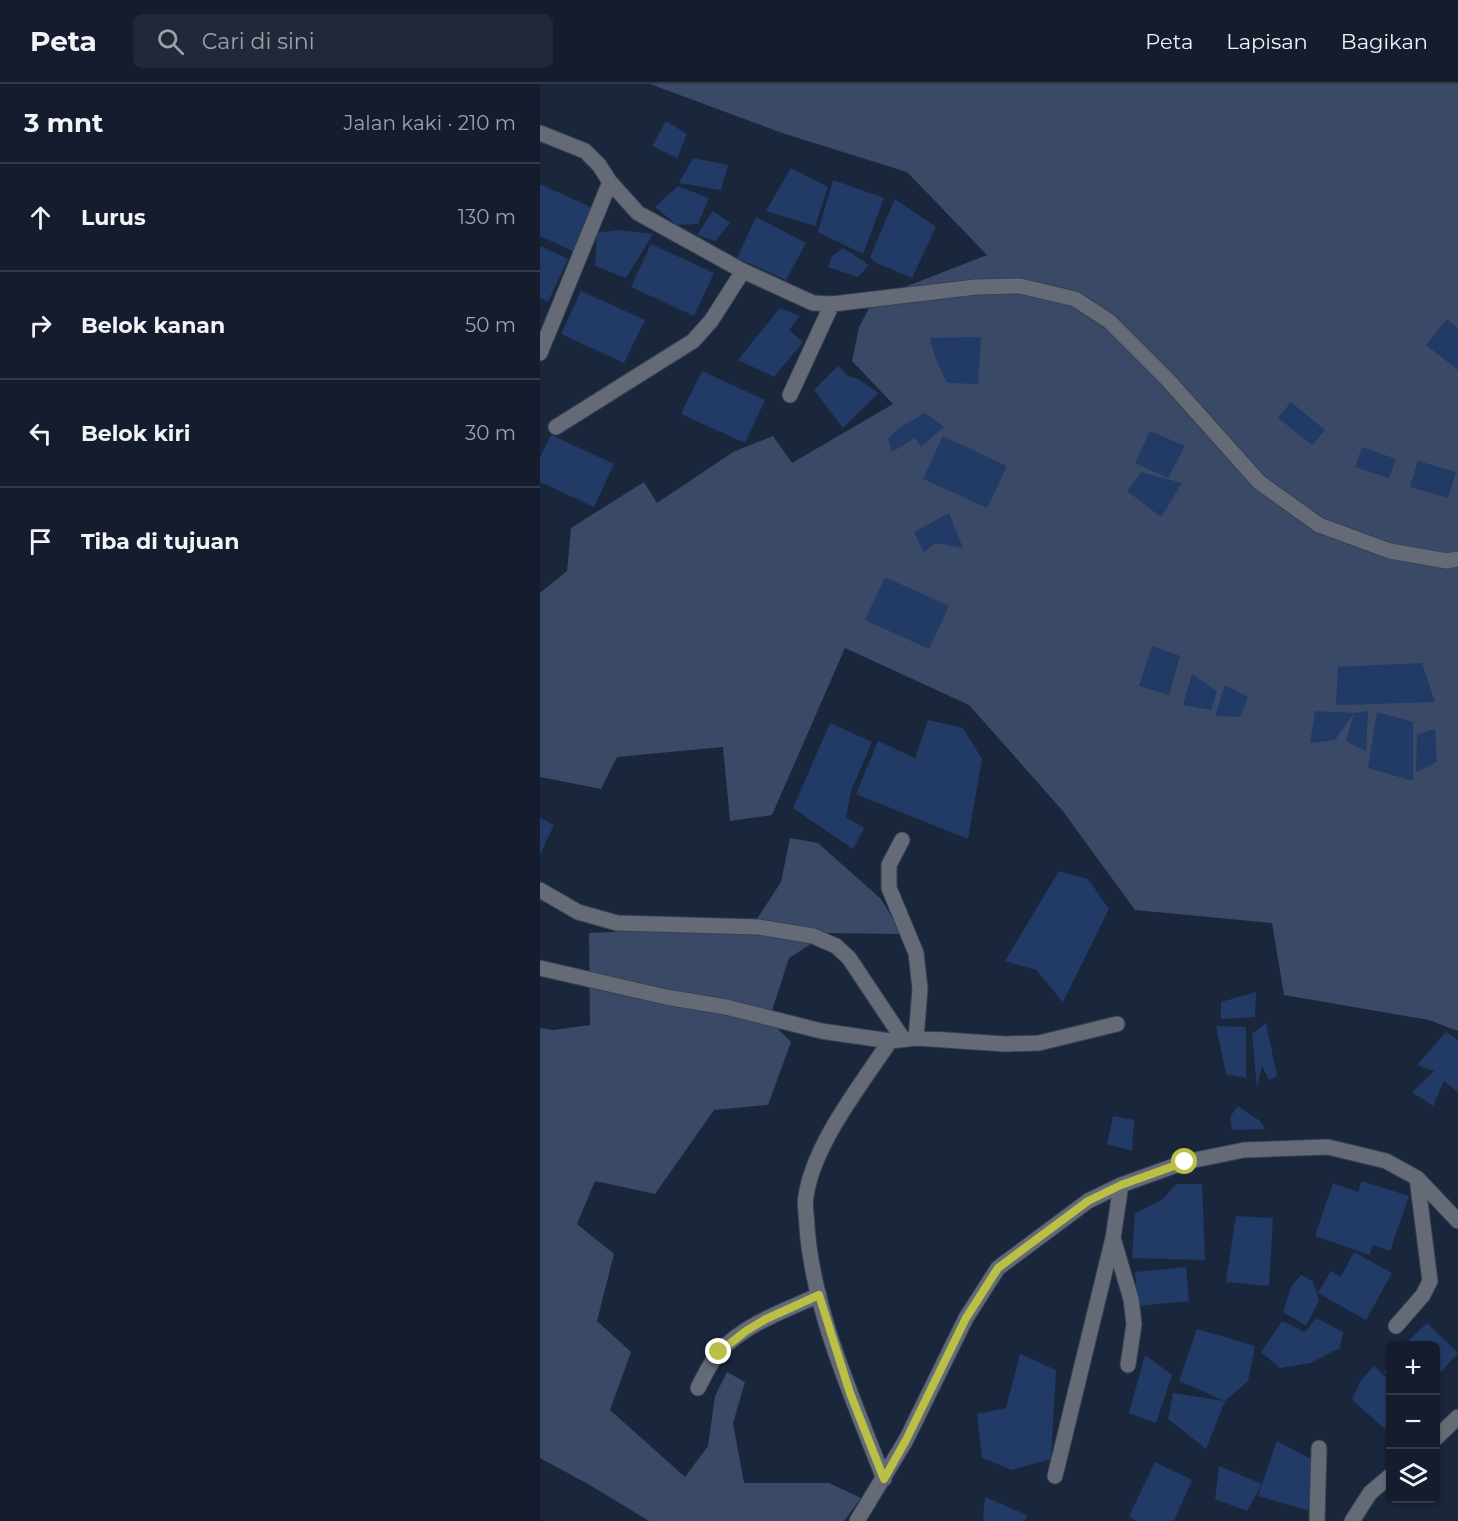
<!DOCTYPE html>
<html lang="id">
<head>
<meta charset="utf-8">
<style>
	:root { --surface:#141c2d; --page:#212939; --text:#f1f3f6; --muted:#9da1aa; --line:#333a49 }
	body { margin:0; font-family:Montserrat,sans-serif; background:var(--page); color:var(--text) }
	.controls { position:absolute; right:18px; bottom:18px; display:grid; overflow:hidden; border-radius:9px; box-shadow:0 2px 4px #0004 }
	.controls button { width:54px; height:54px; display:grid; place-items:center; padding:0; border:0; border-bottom:2px solid var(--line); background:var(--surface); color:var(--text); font:30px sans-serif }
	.stop { position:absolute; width:18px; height:18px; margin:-14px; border:4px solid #bac045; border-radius:50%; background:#fff }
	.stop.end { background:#bac045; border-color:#fff; box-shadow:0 2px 6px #0008 }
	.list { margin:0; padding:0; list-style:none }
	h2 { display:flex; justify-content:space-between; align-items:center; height:78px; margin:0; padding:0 24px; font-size:26px }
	h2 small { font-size:20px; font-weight:400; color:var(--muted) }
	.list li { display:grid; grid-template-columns:39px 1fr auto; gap:18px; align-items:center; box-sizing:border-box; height:108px; padding:0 24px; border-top:2px solid var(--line) }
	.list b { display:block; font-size:22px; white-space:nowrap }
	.list em { font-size:20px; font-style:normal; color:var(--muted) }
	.icon { flex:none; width:33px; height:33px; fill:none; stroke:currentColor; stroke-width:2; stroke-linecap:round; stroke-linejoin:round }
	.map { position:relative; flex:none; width:918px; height:1437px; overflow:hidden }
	header { display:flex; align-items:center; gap:36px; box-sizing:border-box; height:84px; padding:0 30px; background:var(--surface); border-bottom:2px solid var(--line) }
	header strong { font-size:28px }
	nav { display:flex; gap:33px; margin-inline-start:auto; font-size:21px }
	.search { width:420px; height:54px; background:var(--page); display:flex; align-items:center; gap:15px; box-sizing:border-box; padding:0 21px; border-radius:9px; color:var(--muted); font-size:22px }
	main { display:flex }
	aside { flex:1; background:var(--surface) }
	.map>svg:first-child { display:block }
	.green { fill:#3a4965 }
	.building { fill:#223a66 }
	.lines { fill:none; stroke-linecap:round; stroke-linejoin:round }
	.minor-casing { stroke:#364156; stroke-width:17 }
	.minor { stroke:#646b76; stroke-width:15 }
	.route { stroke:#bac045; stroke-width:8 }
</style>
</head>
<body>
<header>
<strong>Peta</strong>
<div class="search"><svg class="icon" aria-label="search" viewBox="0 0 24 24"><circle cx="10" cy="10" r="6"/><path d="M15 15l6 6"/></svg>Cari di sini</div>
<nav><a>Peta</a><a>Lapisan</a><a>Bagikan</a></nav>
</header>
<main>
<aside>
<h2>3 mnt<small>Jalan kaki · 210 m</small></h2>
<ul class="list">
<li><svg class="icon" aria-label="ahead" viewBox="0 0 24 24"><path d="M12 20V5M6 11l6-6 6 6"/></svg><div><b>Lurus</b></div><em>130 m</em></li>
<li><svg class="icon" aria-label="right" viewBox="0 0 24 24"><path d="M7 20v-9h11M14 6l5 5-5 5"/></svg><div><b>Belok kanan</b></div><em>50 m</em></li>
<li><svg class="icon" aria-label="left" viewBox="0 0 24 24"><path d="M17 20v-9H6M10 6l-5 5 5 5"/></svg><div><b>Belok kiri</b></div><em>30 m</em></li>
<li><svg class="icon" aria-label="arrive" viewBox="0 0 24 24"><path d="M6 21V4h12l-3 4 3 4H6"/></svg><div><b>Tiba di tujuan</b></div></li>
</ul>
</aside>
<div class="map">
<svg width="918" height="1437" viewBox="0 0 918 1437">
	<rect width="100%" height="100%" fill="#1a263c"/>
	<!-- green -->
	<path class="green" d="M110 0H918V947L889 936 744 911 732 839 595 826 522 726 429 621 305 564 232 731 190 737 183 663 77 673 61 705 0 693V509L27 487 31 444 104 398 117 419 193 368 233 352 252 379 353 320 312 277 319 243 334 215 447 171 367 88 242 49Z
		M250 754 278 759 341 815 362 850 288 849 249 874 229 936 251 958 228 1021 174 1026 115 1110 55 1097 37 1140 74 1170 57 1237 91 1268 70 1326 145 1393 168 1362 175 1312 187 1288 205 1298 193 1339 204 1399H289L321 1414 304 1437H109L48 1400 0 1374V944L13 946 50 941 49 849 213 841 241 798Z"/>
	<!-- building -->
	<path class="building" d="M126 37 147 50 137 74 112 62Z
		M153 74 188 81 181 106 139 99Z
		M251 84 288 103 275 142 226 127Z
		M293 96 344 114 323 170 278 148Z
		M0 100 55 125 35 168 0 152Z
		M138 102 169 114 158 140 137 141 115 123Z
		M355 115 396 143 372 194 334 178 330 173Z
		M173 127 190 139 175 157 157 151Z
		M216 133 266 159 246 196 197 174Z
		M79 146 113 150 86 194 55 182 57 149Z
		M111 160 174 189 154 232 91 203Z
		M0 162 28 175 8 218 0 214Z
		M303 164 329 181 318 193 288 183 292 172Z
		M41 207 105 236 84 279 21 250Z
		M240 224 260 232 249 246 263 258 234 293 198 276Z
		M907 235 918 244V286L886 261Z
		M441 253 438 300 407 299 396 276 390 254Z
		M298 282 308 292 318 295 339 309 303 344 274 306Z
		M162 287 225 316 205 359 141 330Z
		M751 318 785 346 772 361 738 334Z
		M385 329 404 343 381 363 375 354 352 368 348 354 362 342Z
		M610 347 645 362 628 394 595 379Z
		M11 351 74 380 54 423 0 398V373Z
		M403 352 467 382 447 424 383 395Z
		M822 363 856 375 849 394 815 383Z
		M878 377 916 388 908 414 870 403Z
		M601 388 642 399 621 433 587 407Z
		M409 429 423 464 396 459 384 468 374 448Z
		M345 493 409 522 389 565 325 536Z
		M612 562 640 572 629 611 599 602Z
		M882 579 895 618 796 621 798 583Z
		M652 590 677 607 671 626 643 621Z
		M685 601 708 613 700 633 675 632Z
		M775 627 814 629 795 656 770 659Z
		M828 627 826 667 806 657 814 629Z
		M837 628 873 638V697L828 684Z
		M388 636 423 644 442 675 428 755 316 710 338 657 375 674Z
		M290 639 332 658 311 707 306 733 324 744 313 765 253 724Z
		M895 645 897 678 876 688 877 650Z
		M0 734 14 741 0 770Z
		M519 787 548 795 569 825 523 918 496 886 465 877Z
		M716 908 715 933 681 935V918Z
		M726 939 737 992 729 996 722 982 717 1004 712 950Z
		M676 942 706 943V994L686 990Z
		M906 948 918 956V1008L904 997 893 1022 872 1008 894 987 877 981Z
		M698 1022 720 1037 725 1045 692 1046 690 1033Z
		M573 1032 594 1036 592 1067 567 1060Z
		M822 1097 869 1112 850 1167 833 1161 830 1171 775 1152 793 1099 818 1108Z
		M636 1100H662L665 1176 592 1174 595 1129 622 1116Z
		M696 1132 733 1134 729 1202 686 1198Z
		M814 1168 852 1189 826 1236 778 1209 791 1187 801 1193Z
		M646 1183 649 1217 598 1222 595 1188Z
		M761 1191 773 1197 779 1217 766 1242 743 1228 751 1203Z
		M776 1234 803 1248 800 1264 770 1279 740 1284 721 1268 742 1237 765 1248Z
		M887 1239 918 1269 899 1290 896 1291V1262H863Z
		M657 1245 715 1262 708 1297 685 1317 666 1365 628 1335 633 1309 685 1317 639 1297Z
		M480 1270 516 1286 511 1375 472 1386 442 1374 437 1330 466 1324Z
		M605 1271 632 1291 616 1339 589 1329Z
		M850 1277V1293L844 1288Z
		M834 1282 850 1297V1338L845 1345 812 1316 821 1296Z
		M737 1357 771 1375 770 1427 718 1412 722 1400 707 1427 675 1415 679 1382 722 1400Z
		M615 1378 652 1396 634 1437H596L589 1432Z
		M445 1413 487 1431 485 1437H443Z"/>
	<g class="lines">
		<!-- minor casing -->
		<g class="minor-casing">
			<path id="minor" d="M0 49 45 67 59 81 70 98 98 129 203 187 273 219 292 220 436 203 480 202 535 215 569 237 628 296 719 398 779 441 850 467 907 477 918 475
				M0 269 70 98
				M250 311 292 220
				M16 343 153 257 171 237 203 187
				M362 756 349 781V804L376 869 380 905 376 954
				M0 806 38 828 77 839 218 843 273 852 296 862 309 874 363 955
				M0 884 126 913 186 923 281 947 350 957 376 954 465 960 499 959 577 940
				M573 1154 591 1215 594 1240 588 1281
				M856 1242 883 1211 890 1197 877 1094
				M158 1304C164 1292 171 1278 179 1268 205 1240 246 1226 279 1211
				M896 1354 918 1333
				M515 1392 573 1154 581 1101
				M344 1395C314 1317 273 1227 267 1143 267 1133 264 1122 266 1112 274 1059 321 1001 350 957
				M317 1437 366 1356 426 1234 458 1184 548 1117 581 1101 645 1078 704 1066 788 1063 846 1077 877 1094 918 1137
				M777 1437 779 1364
				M812 1437 830 1409 850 1392"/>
		</g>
		<!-- minor -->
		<use href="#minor" class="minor"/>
	</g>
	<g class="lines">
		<!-- route -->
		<path class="route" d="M179 1268 206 1247 226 1235 279 1211 310 1309 344 1395 366 1356 426 1234 458 1184 548 1117 581 1101 645 1078"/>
	</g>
</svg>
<div class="controls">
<button>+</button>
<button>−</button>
<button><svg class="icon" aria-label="layers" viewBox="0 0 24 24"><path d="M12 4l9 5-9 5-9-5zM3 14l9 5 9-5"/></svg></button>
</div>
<div class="stop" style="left:645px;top:1078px"></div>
<div class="stop end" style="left:179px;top:1268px"></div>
</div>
</main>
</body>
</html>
